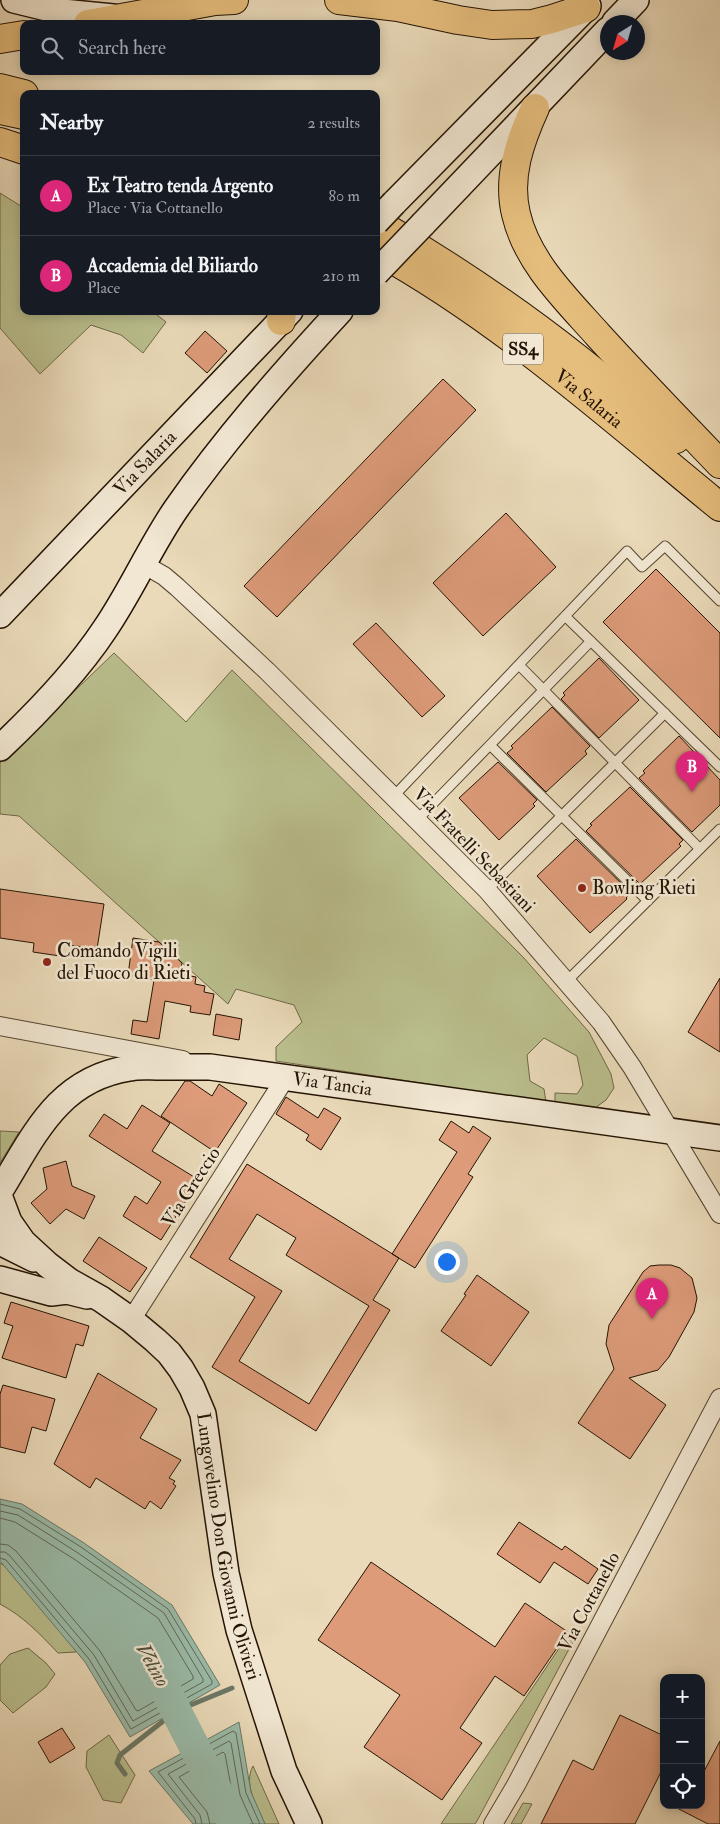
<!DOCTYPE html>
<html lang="en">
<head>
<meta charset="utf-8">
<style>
	:root { --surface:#171b24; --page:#20242c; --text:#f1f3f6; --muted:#9ea1a6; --line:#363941; --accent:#db2777 }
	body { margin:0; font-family:"IM FELL Double Pica",serif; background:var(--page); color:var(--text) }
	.controls { position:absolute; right:15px; bottom:15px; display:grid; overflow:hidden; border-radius:10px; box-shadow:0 2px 12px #0003 }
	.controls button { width:45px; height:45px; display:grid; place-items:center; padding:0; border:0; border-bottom:1px solid var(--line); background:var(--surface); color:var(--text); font:25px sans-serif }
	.compass { position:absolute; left:600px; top:15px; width:45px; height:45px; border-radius:50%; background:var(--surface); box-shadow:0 2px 12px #0003; rotate:217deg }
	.you { position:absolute; left:446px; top:1261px; width:18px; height:18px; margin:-12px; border:4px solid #fff; border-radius:50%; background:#1a73e8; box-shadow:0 0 0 8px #1a73e833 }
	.badge { display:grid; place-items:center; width:32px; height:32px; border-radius:50%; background:var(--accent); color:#fff; font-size:16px; font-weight:700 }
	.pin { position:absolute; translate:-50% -41px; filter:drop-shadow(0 1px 2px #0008) }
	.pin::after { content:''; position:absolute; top:26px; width:18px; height:15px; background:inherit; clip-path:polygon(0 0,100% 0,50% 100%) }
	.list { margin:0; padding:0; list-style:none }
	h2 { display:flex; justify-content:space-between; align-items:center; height:65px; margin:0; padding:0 20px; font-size:21px }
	h2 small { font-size:16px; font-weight:400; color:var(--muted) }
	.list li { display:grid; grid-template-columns:32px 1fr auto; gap:15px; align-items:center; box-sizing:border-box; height:80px; padding:0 20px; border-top:1px solid var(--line) }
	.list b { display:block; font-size:19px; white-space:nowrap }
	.list p { margin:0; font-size:16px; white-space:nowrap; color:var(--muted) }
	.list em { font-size:16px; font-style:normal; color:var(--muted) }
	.icon { flex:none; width:28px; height:28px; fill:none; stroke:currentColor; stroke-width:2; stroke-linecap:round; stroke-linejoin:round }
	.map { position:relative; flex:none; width:720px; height:1824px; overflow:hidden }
	.search { position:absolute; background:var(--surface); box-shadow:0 2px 12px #0003; left:20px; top:20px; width:360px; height:55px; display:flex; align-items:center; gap:12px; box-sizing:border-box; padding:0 18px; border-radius:10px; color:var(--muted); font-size:19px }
	.panel { position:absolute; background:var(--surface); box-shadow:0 2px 12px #0003; left:20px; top:90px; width:360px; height:225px; border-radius:10px }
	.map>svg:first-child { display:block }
	.green { fill:#babe8d; stroke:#6f6848 }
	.water { fill:#9abba9; stroke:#6b7867 }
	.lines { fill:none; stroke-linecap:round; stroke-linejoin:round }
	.shore { stroke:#5f6756; stroke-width:1 }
	.stream { stroke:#6b7867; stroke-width:5 }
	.river { stroke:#9abba9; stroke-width:31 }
	.building { fill:#dd9b7a; stroke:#241303; fill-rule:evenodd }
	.lane-casing { stroke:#564530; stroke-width:11 }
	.street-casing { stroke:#564530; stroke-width:20 }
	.secondary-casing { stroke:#241303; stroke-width:28 }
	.highway-casing { stroke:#241303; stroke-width:30 }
	.lane { stroke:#f1e7d2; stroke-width:9 }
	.street { stroke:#f1e7d2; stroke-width:18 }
	.secondary { stroke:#f1e7d2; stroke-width:25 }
	.highway { stroke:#e5bd7c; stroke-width:28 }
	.secondary-bridge-casing { stroke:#241303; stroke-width:28; stroke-linecap:butt }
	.secondary-bridge { stroke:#f1e7d2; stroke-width:25 }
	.poi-dot { fill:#8f2418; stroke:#f1e7d2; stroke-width:2 }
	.labels { text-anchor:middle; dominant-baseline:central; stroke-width:5; stroke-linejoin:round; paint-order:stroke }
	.shield { fill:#f1e7d2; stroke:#625341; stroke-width:1 }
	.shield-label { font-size:18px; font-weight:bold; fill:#241303 }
	.street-label { font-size:19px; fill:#241303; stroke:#f1e7d2 }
	.poi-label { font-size:19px; fill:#241303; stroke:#f1e7d2; text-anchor:start }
	.water-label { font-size:20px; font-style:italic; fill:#4d4e3d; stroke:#f1e7d2 }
</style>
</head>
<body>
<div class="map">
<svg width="720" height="1824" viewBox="0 0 720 1824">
	<rect width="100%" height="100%" fill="#eadab9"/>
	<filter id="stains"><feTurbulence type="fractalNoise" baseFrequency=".004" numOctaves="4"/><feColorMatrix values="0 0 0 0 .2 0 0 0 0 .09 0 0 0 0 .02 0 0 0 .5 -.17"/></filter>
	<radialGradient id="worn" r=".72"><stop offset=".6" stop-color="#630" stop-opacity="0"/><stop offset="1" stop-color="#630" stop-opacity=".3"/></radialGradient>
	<!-- green -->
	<path class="green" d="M0 193 24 208V311H152L166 322 143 353 121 335 91 325 40 374 0 328Z
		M114 653 186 722 232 670 523 957 589 1032 611 1074 614 1088 606 1100 595 1108 555 1105V1093L577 1094 583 1085 577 1056 544 1038 527 1055 530 1081 544 1089 546 1102 276 1061V1047L302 1022 294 1005 236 989 228 1004 19 816 0 814V763Z
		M0 1131 19 1132 0 1163Z
		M0 1563 27 1578 73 1638 76 1652 58 1653C40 1634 23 1616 0 1604Z
		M570 1632 576 1636 477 1821 475 1824H441Z
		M28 1648 46 1663 55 1674 46 1687 13 1713 0 1700V1665L10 1654Z
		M109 1735 135 1775 121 1803 103 1800 86 1767 87 1751Z
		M253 1766 279 1824H265C257 1805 243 1785 253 1766Z
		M523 1803 532 1804 521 1824H511Z"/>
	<!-- water -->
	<path class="water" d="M0 1499 22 1504 84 1543 172 1605 220 1685 130 1737 85 1662 0 1561Z
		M239 1722 251 1792 265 1824H193L149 1771Z"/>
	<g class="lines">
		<!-- shore -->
		<path class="shore" d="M0 1504 20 1509 81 1547 168 1609 212 1681V1684L131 1729 89 1659 6 1560 0 1558
			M0 1511 18 1515 78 1553 164 1613 203 1679V1682L133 1721 94 1655 10 1556 5 1552H0
			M0 1518 15 1522 74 1559 158 1618 193 1676V1679L138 1711 136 1710 100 1651 16 1551 8 1545 0 1544
			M196 1824 195 1819 158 1772 233 1731 236 1733 246 1793 260 1824
			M202 1824 200 1815 168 1774 229 1741 231 1743 240 1795 253 1824
			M210 1824 207 1812 179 1777 223 1752 225 1754 233 1797 245 1824"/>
		<!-- stream -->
		<path class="stream" d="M125 1774 117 1763 120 1755 176 1711 232 1688"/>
		<!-- river -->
		<path class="river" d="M158 1673 176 1711 234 1824"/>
	</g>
	<!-- building -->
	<path class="building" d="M205 331 227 351 207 373 185 353Z
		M443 379 476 410 277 617 244 586Z
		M506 513 556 567 483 636 433 583Z
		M656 569 720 633V738L603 622Z
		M376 623 445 696 422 717 353 644Z
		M599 658 639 700 599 738 561 699 565 695 563 693Z
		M552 707 590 746 585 751 587 754 546 792 507 753 513 748 511 746Z
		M679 736 720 780V805L692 832 639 778 645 773 643 771Z
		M498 762 537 800 533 804 535 806 499 840 459 798Z
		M630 787 683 840 679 844 681 846 640 884 586 831 592 825 590 824Z
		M576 839 631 893 626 898 627 899 590 933 537 876Z
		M0 889 104 904 97 949 62 944 60 956 33 952 34 943 0 938Z
		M133 938 159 942 182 963 180 974 196 977 195 984 205 986 204 992 214 994 210 1015 190 1012 191 1006 165 1001 159 1039 131 1034 133 1020 147 1022 154 980 128 975Z
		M720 978V1052L688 1032Z
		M216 1014 242 1019 239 1040 213 1035Z
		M185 1081H190L212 1096 219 1084 247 1103 215 1152 161 1116Z
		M286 1097 318 1118 324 1108 341 1118 321 1150 306 1140 309 1135 276 1114Z
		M142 1105 170 1123 152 1151 199 1180 161 1240 123 1216 135 1196 147 1204 161 1182 89 1136 104 1114 127 1129Z
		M451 1121 469 1133 473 1126 491 1138 468 1174 473 1177 415 1268 392 1254 457 1152 439 1140Z
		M66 1161 72 1186 95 1196 84 1219 66 1209 50 1224 31 1203 47 1189 43 1168Z
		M247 1164 399 1258 373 1300 390 1310 316 1431 212 1367 255 1297 190 1257ZM257 1214 296 1238 286 1255 369 1306 309 1404 239 1361 282 1291 229 1259Z
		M99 1237 147 1268 130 1292 83 1261Z
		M659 1265H671L680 1268 692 1278 697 1298 694 1312 669 1357 658 1370 629 1378 666 1405 630 1459 578 1423 614 1369 606 1344 609 1325 643 1272 650 1266Z
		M477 1275 529 1312 491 1366 441 1331 466 1295 464 1294Z
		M11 1302 89 1326 83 1346 76 1344 66 1378 2 1358 13 1326 4 1323Z
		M98 1373 157 1409 140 1438 181 1460 169 1478 175 1481 173 1484 176 1486 161 1509 150 1501 145 1509 96 1478 90 1488 54 1464Z
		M3 1385 55 1399 46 1431 32 1427 25 1453 0 1447V1394Z
		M519 1522 562 1550 565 1546 598 1569 588 1584 554 1562 540 1583 497 1554Z
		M371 1562 495 1647 525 1603 568 1632 524 1696 495 1676 460 1728 482 1743 442 1800 364 1747 400 1695 318 1640Z
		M620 1715 664 1736V1766L635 1824H541L573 1760 593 1770Z
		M62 1728 75 1748 50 1763 38 1742Z
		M720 1741V1824H708L671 1805H701V1777Z"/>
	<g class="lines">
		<!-- lane casing -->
		<g class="lane-casing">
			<path id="lane" d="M565 616 720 767
				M519 665 700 849
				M490 745 648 901
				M393 797 627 551 642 567 665 546 720 601
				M417 820 591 641
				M487 890 665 713
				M566 982 720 829"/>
		</g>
		<!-- street casing -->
		<g class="street-casing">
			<path id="street" d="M143 564 164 576 177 587 267 671 487 890 601 1022 632 1067 720 1214
				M0 1026 183 1060
				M131 1320 286 1077
				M493 1824 516 1785 720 1398"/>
		</g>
		<!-- secondary casing -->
		<g class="secondary-casing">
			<g id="secondary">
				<path d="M14 0 63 12 113 17"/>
				<path d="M615 22 636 0"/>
				<path d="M394 203 588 6"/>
				<path d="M423 224 608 30"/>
				<path id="s1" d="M0 615 290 311"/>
				<path d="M0 748C38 712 76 673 105 629 131 591 150 547 176 509 225 439 282 374 340 311"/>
				<path id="s2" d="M0 1191C35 1134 58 1079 130 1068 139 1066 148 1067 157 1067 175 1067 192 1067 210 1067L720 1138"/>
				<path id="s3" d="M0 1198 9 1222 23 1242 48 1265 69 1281 101 1299 131 1320 155 1340 169 1353 181 1369 192 1388 203 1414 226 1573 239 1630 284 1771 309 1824"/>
				<path d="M0 1242 34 1259"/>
				<path d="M0 1279 51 1293 67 1291 87 1296"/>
			</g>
		</g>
		<!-- highway casing -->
		<g class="highway-casing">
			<g id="highway">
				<path d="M339 0 398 7 458 20 492 25 532 24 552 19 586 8"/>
				<path d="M88 24 215 1 234 0"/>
				<path d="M0 39 24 35"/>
				<path d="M0 88 24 94"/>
				<path d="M535 108C520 141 507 177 516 214 527 262 566 299 598 335 638 379 679 421 720 464"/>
				<path d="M0 110 24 115"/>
				<path d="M0 142 24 150"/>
				<path d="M376 222C446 263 515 309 578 359 611 385 643 413 676 439"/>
				<path id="s4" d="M376 250C501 319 610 417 720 507"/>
				<path d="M281 321 282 311"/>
			</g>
		</g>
		<!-- lane -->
		<use href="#lane" class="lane"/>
		<!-- street -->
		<use href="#street" class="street"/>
		<!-- secondary -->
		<use href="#secondary" class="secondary"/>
		<!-- highway -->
		<use href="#highway" class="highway"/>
		<!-- secondary-bridge casing -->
		<g class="secondary-bridge-casing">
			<path id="secondary-bridge" d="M376 222 394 203
				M376 273 423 224"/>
		</g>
		<!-- secondary-bridge -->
		<use href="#secondary-bridge" class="secondary-bridge"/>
	</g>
	<!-- markers -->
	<g class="poi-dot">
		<circle cx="582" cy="888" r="5"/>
		<circle cx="47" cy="962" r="5"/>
	</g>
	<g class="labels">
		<!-- shield labels -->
		<rect class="shield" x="503" y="333.5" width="40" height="31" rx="4"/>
		<g class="shield-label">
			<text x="523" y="349">SS4</text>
		</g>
		<!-- street labels -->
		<g class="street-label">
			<text stroke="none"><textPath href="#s4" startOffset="260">Via Salaria</textPath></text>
			<text stroke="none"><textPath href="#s1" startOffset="210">Via Salaria</textPath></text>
			<text transform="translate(474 850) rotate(46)">Via Fratelli Sebastiani</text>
			<text stroke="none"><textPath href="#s2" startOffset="390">Via Tancia</textPath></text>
			<text transform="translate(191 1187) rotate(-57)">Via Greccio</text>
			<text stroke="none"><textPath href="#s3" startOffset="439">Lungovelino Don Giovanni Olivieri</textPath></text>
			<text transform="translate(589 1602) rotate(-62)">Via Cottanello</text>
		</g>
		<!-- poi labels -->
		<g class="poi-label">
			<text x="592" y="888">Bowling Rieti</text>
			<text x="57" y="951">Comando Vigili<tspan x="57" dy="22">del Fuoco di Rieti</tspan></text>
		</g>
		<!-- water labels -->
		<g class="water-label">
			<text transform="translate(153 1665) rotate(60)">Velino</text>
		</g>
	</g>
	<rect width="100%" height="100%" filter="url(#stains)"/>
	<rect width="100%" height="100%" fill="url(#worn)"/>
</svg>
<div class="controls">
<button>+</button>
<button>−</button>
<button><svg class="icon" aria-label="locate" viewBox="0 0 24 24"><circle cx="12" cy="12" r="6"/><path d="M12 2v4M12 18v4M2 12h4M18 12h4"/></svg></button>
</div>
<svg class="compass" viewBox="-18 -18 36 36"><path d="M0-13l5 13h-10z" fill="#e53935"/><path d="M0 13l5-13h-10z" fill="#9ea1a6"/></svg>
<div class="you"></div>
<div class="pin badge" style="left:652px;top:1319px">A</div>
<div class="pin badge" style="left:692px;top:792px">B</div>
<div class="search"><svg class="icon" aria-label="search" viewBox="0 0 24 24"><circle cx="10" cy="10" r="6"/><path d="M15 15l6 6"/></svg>Search here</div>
<section class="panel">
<h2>Nearby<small>2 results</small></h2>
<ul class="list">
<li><span class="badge">A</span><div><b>Ex Teatro tenda Argento</b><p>Place · Via Cottanello</p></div><em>80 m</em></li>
<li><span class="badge">B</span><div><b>Accademia del Biliardo</b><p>Place</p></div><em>210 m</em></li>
</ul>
</section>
</div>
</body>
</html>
